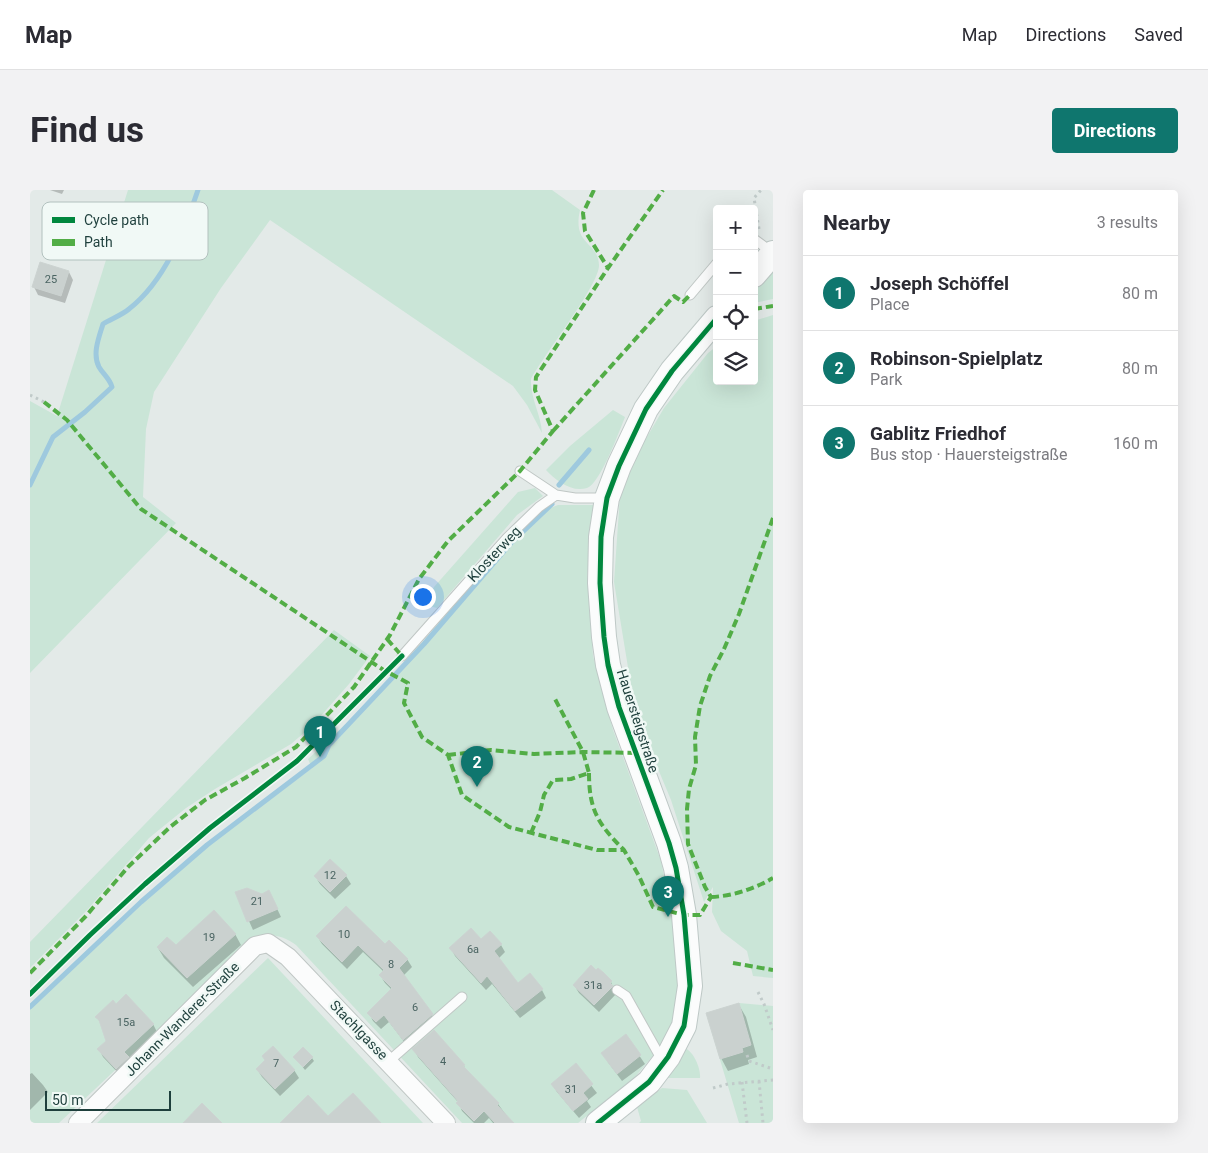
<!DOCTYPE html>
<html lang="en">
<head>
<meta charset="utf-8">
<style>
	:root { --surface:#fff; --page:#f2f2f3; --text:#2b2b33; --muted:#7c7c81; --line:#e1e1e2; --accent:#0f766e }
	body { margin:0; font-family:Roboto,sans-serif; background:var(--page); color:var(--text) }
	.controls { position:absolute; right:15px; top:15px; display:grid; overflow:hidden; border-radius:5px; box-shadow:0 5px 20px #0002 }
	.controls button { width:45px; height:45px; display:grid; place-items:center; padding:0; border:0; border-bottom:1px solid var(--line); background:var(--surface); color:var(--text); font:25px sans-serif }
	.scale { position:absolute; left:15px; bottom:12px; width:126px; box-sizing:border-box; padding-left:5px; border:2px solid #1e3f3c; border-top:0; font-size:14px; line-height:18px; white-space:nowrap; color:#1e3f3c; -webkit-text-stroke:4px #f1f9f6; paint-order:stroke }
	.you { position:absolute; left:392px; top:406px; width:18px; height:18px; margin:-12px; border:4px solid #fff; border-radius:50%; background:#1a73e8; box-shadow:0 0 0 8px #1a73e833 }
	.badge { display:grid; place-items:center; width:32px; height:32px; border-radius:50%; background:var(--accent); color:#fff; font-size:16px; font-weight:700 }
	.pin { position:absolute; translate:-50% -41px; filter:drop-shadow(0 1px 2px #0008) }
	.pin::after { content:''; position:absolute; top:26px; width:18px; height:15px; background:inherit; clip-path:polygon(0 0,100% 0,50% 100%) }
	.list { margin:0; padding:0; list-style:none }
	h2 { display:flex; justify-content:space-between; align-items:center; height:65px; margin:0; padding:0 20px; font-size:21px }
	h2 small { font-size:16px; font-weight:400; color:var(--muted) }
	.list li { display:grid; grid-template-columns:32px 1fr auto; gap:15px; align-items:center; box-sizing:border-box; height:75px; padding:0 20px; border-top:1px solid var(--line) }
	.list b { display:block; font-size:19px; white-space:nowrap }
	.list p { margin:0; font-size:16px; white-space:nowrap; color:var(--muted) }
	.list em { font-size:16px; font-style:normal; color:var(--muted) }
	.icon { flex:none; width:28px; height:28px; fill:none; stroke:currentColor; stroke-width:2; stroke-linecap:round; stroke-linejoin:round }
	.map { position:relative; flex:none; width:743px; height:933px; overflow:hidden; border-radius:5px }
	header { display:flex; align-items:center; gap:30px; box-sizing:border-box; height:70px; padding:0 25px; background:var(--surface); border-bottom:1px solid var(--line) }
	header strong { font-size:24px }
	nav { display:flex; gap:28px; margin-inline-start:auto; font-size:18px }
	.intro { display:flex; align-items:center; justify-content:space-between; box-sizing:border-box; height:120px; padding:0 30px }
	h1 { margin:0; font-size:35px }
	.button { padding:12px 22px; border-radius:5px; background:var(--accent); color:#fff; font-size:18px; font-weight:700 }
	main { display:flex; gap:30px; padding:0 30px }
	aside { flex:1; background:var(--surface); border-radius:5px; box-shadow:0 5px 20px #0002 }
	.map>svg:first-child { display:block }
	.green { fill:#cae5d7 }
	.shadow { fill:#0003 }
	.lines { fill:none; stroke-linecap:round; stroke-linejoin:round }
	.stream { stroke:#9ec9de; stroke-width:5 }
	.building { fill:#cad1cf; stroke:#ccd3d1 }
	.lane-casing { stroke:#c0c7c5; stroke-width:11 }
	.street-casing { stroke:#c0c7c5; stroke-width:20 }
	.secondary-casing { stroke:#bec8c6; stroke-width:26 }
	.path { stroke:#c0cac9; stroke-width:3; stroke-dasharray:2.5 4; stroke-linecap:butt }
	.lane { stroke:#fbfcfc; stroke-width:9 }
	.street { stroke:#fbfcfc; stroke-width:18 }
	.secondary { stroke:#fbfcfc; stroke-width:24 }
	.quiet { stroke:#52ad46; stroke-width:4; stroke-dasharray:8 4; stroke-linecap:butt }
	.cycleway-casing { stroke:#f1f9f6; stroke-width:8 }
	.cycleway { stroke:#00873e; stroke-width:5 }
	.labels { text-anchor:middle; dominant-baseline:central; stroke-width:5; stroke-linejoin:round; paint-order:stroke }
	.number-label { font-size:11px; fill:#4a6462 }
	.street-label { font-size:14px; fill:#1e3f3c; stroke:#f1f9f6 }
	.key { fill:#f1f9f6; stroke:#b2c1be; stroke-width:1 }
	.key-label { font-size:14px; fill:#1e3f3c }
</style>
</head>
<body>
<header>
<strong>Map</strong>
<nav><a>Map</a><a>Directions</a><a>Saved</a></nav>
</header>
<div class="intro"><h1>Find us</h1><a class="button">Directions</a></div>
<main>
<div class="map">
<svg width="743" height="933" viewBox="0 0 743 933">
	<rect width="100%" height="100%" fill="#e3eae8"/>
	<!-- green -->
	<path class="green" d="M98 0H522L550 20C542 56 568 51 569 75 570 94 513 166 501 189 500 208 511 224 512 243L497 215 483 196 240 30 191 98 124 202 116 239 113 307 146 333 0 483V211L27 226Z
		M743 74V109L724 113V96Z
		M743 125V788L723 786 717 761 691 741 682 722 683 697 674 712 641 610 606 526 584 392 591 291 634 218 678 163 687 156V191H724V131Z
		M583 220 595 227C589 242 570 294 557 298 542 303 525 290 516 280L540 256Z
		M505 298 513 306 487 325 407 418 395 415 404 397 488 302Z
		M528 315H568L557 385 563 466 583 540 631 671 646 751 649 816 632 855 605 887 548 933H432L266 755C251 744 232 741 216 752L133 835 29 933H0V819L112 714 178 656 282 578 278 569 321 529 392 453 479 353 510 322Z
		M304 440 340 466 319 494 282 536 261 554 185 599 156 618 119 648 58 719 0 778V752Z
		M238 768 393 933H67Z
		M709 813 743 816V933H709L676 823Z
		M655 858C664 862 671 879 670 888H638L636 886Z
		M632 898 657 900 677 933H609L611 931 607 917Z"/>
	<!-- shadow -->
	<path class="shadow" d="M20 0H34L32 4Z
		M39 82 43 90 35 113 8 105 4 97Z
		M285 686H316L321 694 305 709 290 694Z
		M206 702 243 710 251 727 223 740Z
		M205 744 211 755 163 797 134 768 128 758 146 757Z
		M287 746 355 756 377 769 382 777 373 786 407 832 378 857 359 832 351 839 343 831 339 823 362 800 355 793 350 785 354 782 333 762 317 779 292 754Z
		M450 751 471 755 475 762 468 769 488 794 512 800 516 808 490 828 462 794 456 800 425 766 421 758Z
		M581 792 586 804 569 822 549 803 544 795Z
		M709 815 716 827 727 867 718 870 719 874 698 881 691 868Z
		M67 827 123 834 127 842 98 870 102 876 91 886 73 867 69 859 78 851 72 836Z
		M404 842 434 876 438 884 468 914 482 933H463L459 928 454 933H444L432 921 428 912 388 867 384 859Z
		M596 846 615 874 592 891 577 871Z
		M265 867 282 868 284 871 275 880Z
		M236 871 264 880 269 888 250 906 232 887 227 879Z
		M545 875 567 903 557 911 561 917 549 928 527 902 522 894Z
		M2 883 13 895 18 902 0 920V884Z"/>
	<g class="lines">
		<!-- stream -->
		<path class="stream" d="M0 295 23 247 55 222 82 197C80 189 73 184 69 177 62 164 69 147 73 134 81 129 92 125 99 119 135 91 154 41 168 0
			M529 295 559 260
			M0 817 111 712 177 655 294 566 299 555 394 454 481 353 522 314"/>
	</g>
	<!-- building -->
	<path class="building" d="M10 72 39 81 31 106 2 97Z
		M300 669 317 685 300 702 284 686Z
		M217 698 232 704 239 700 248 719 217 732 205 702Z
		M316 716 355 754 359 750 378 769 369 778 403 824 373 850 354 825 346 832 337 823 362 798 349 785 354 780 328 755 312 772 286 746Z
		M184 720 206 744 157 788 127 757 137 747 146 755Z
		M441 738 451 749 460 741 472 754 464 761 488 793 500 783 513 799 485 821 457 786 451 793 419 758Z
		M561 775 566 780 568 778 574 783 582 791 580 793 583 796 564 815 543 795Z
		M96 804 124 834 94 862 99 867 86 879 67 859 76 851 69 830 65 827 83 810 86 814Z
		M709 813 721 855 712 858 713 862 690 869 676 823Z
		M404 840 435 875 433 876 469 913 467 915 484 933H465L454 921 444 931 426 913 428 911 382 859Z
		M596 844 611 865 587 884 571 863Z
		M243 856 265 880 245 899 226 879 235 870 232 866Z
		M273 857 283 867 273 877 263 867Z
		M546 873 563 894 553 903 558 909 543 921 521 894Z
		M323 903 351 933H250L278 905 298 926Z
		M172 913 192 933H153Z"/>
	<g class="lines">
		<!-- lane casing -->
		<g class="lane-casing">
			<path id="lane" d="M724 49 743 63
				M660 105 687 73
				M490 281 526 305
				M372 466 477 348 509 317 526 305 545 308H577
				M587 800 596 806 632 870
				M359 871 432 807"/>
		</g>
		<!-- street casing -->
		<g class="street-casing">
			<path id="street" d="M48 933 225 756 238 753 258 767 416 933"/>
		</g>
		<!-- secondary casing -->
		<g class="secondary-casing">
			<path id="secondary" d="M724 85 743 63
				M568 933 619 892 638 867 654 836 660 796 654 725 646 678 639 653 589 517 578 475 574 447 570 393 571 347 577 308 589 276 616 219 642 181 687 128"/>
		</g>
		<!-- path -->
		<path class="path" d="M729 39 724 8 731 0
			M0 205 14 212
			M728 802 734 814 743 840
			M717 865 719 871 743 879
			M729 891 733 933
			M712 892 717 933
			M683 898 698 894 743 890"/>
		<!-- lane -->
		<use href="#lane" class="lane"/>
		<!-- street -->
		<use href="#street" class="street"/>
		<!-- secondary -->
		<use href="#secondary" class="secondary"/>
		<!-- quiet -->
		<path class="quiet" d="M564 0 553 23 555 41 578 78
			M724 119 743 116
			M14 212 37 230 111 319 352 479 378 493 374 513 392 547 418 565 432 605 479 637 567 660H594L609 686 623 717 654 725H670L681 707 675 697 658 654 657 619 659 599 666 575 665 547 670 516 680 486 694 459 709 424 743 328
			M523 241 644 106 653 112 660 105
			M357 449 372 466 368 470
			M418 565 461 560 504 564 553 562 605 563
			M559 583C559 620 568 634 594 660
			M501 643 510 622 514 605 523 590 541 589 559 583 553 562 525 509
			M681 707C703 706 724 699 743 688
			M703 773 743 780
			M0 783 56 726 98 677 140 637 175 610 215 588 266 557 324 497 360 445 389 389 418 351 490 281 523 241 505 200 506 187 578 78 633 0"/>
		<!-- cycleway casing -->
		<g class="cycleway-casing">
			<path id="cycleway" d="M0 804 60 745 115 694 180 638 267 571 372 466
				M568 933 619 892 638 867 654 836 660 796 654 725 646 678 639 653 589 517 578 475 574 447 570 393 571 347 577 308 589 276 616 219 642 181 687 128"/>
		</g>
		<!-- cycleway -->
		<use href="#cycleway" class="cycleway"/>
	</g>
	<g class="labels">
		<!-- number labels -->
		<g class="number-label">
			<text x="21" y="89">25</text>
			<text x="300" y="685">12</text>
			<text x="227" y="711">21</text>
			<text x="314" y="744">10</text>
			<text x="179" y="747">19</text>
			<text x="443" y="759">6a</text>
			<text x="361" y="774">8</text>
			<text x="563" y="795">31a</text>
			<text x="385" y="817">6</text>
			<text x="96" y="832">15a</text>
			<text x="413" y="871">4</text>
			<text x="246" y="873">7</text>
			<text x="541" y="899">31</text>
		</g>
		<!-- street labels -->
		<g class="street-label">
			<text transform="translate(464 364) rotate(-47)">Klosterweg</text>
			<text transform="translate(608 531) rotate(72)">Hauersteigstraße</text>
			<text transform="translate(152 829) rotate(-45)">Johann-Wanderer-Straße</text>
			<text transform="translate(329 840) rotate(46)">Stachlgasse</text>
		</g>
	</g>
	<!-- legend -->
	<rect x="12" y="12" width="166" height="58" rx="8" class="key"/>
	<rect x="22" y="27" width="23" height="6" fill="#00873e"/>
	<rect x="22" y="49" width="23" height="7" fill="#52ad46"/>
	<g class="key-label">
		<text x="54" y="35">Cycle path</text>
		<text x="54" y="57">Path</text>
	</g>
</svg>
<div class="controls">
<button>+</button>
<button>−</button>
<button><svg class="icon" aria-label="locate" viewBox="0 0 24 24"><circle cx="12" cy="12" r="6"/><path d="M12 2v4M12 18v4M2 12h4M18 12h4"/></svg></button>
<button><svg class="icon" aria-label="layers" viewBox="0 0 24 24"><path d="M12 4l9 5-9 5-9-5zM3 14l9 5 9-5"/></svg></button>
</div>
<div class="scale">50 m</div>
<div class="you"></div>
<div class="pin badge" style="left:290px;top:567px">1</div>
<div class="pin badge" style="left:447px;top:597px">2</div>
<div class="pin badge" style="left:638px;top:727px">3</div>
</div>
<aside>
<h2>Nearby<small>3 results</small></h2>
<ul class="list">
<li><span class="badge">1</span><div><b>Joseph Schöffel</b><p>Place</p></div><em>80 m</em></li>
<li><span class="badge">2</span><div><b>Robinson-Spielplatz</b><p>Park</p></div><em>80 m</em></li>
<li><span class="badge">3</span><div><b>Gablitz Friedhof</b><p>Bus stop · Hauersteigstraße</p></div><em>160 m</em></li>
</ul>
</aside>
</main>
</body>
</html>
